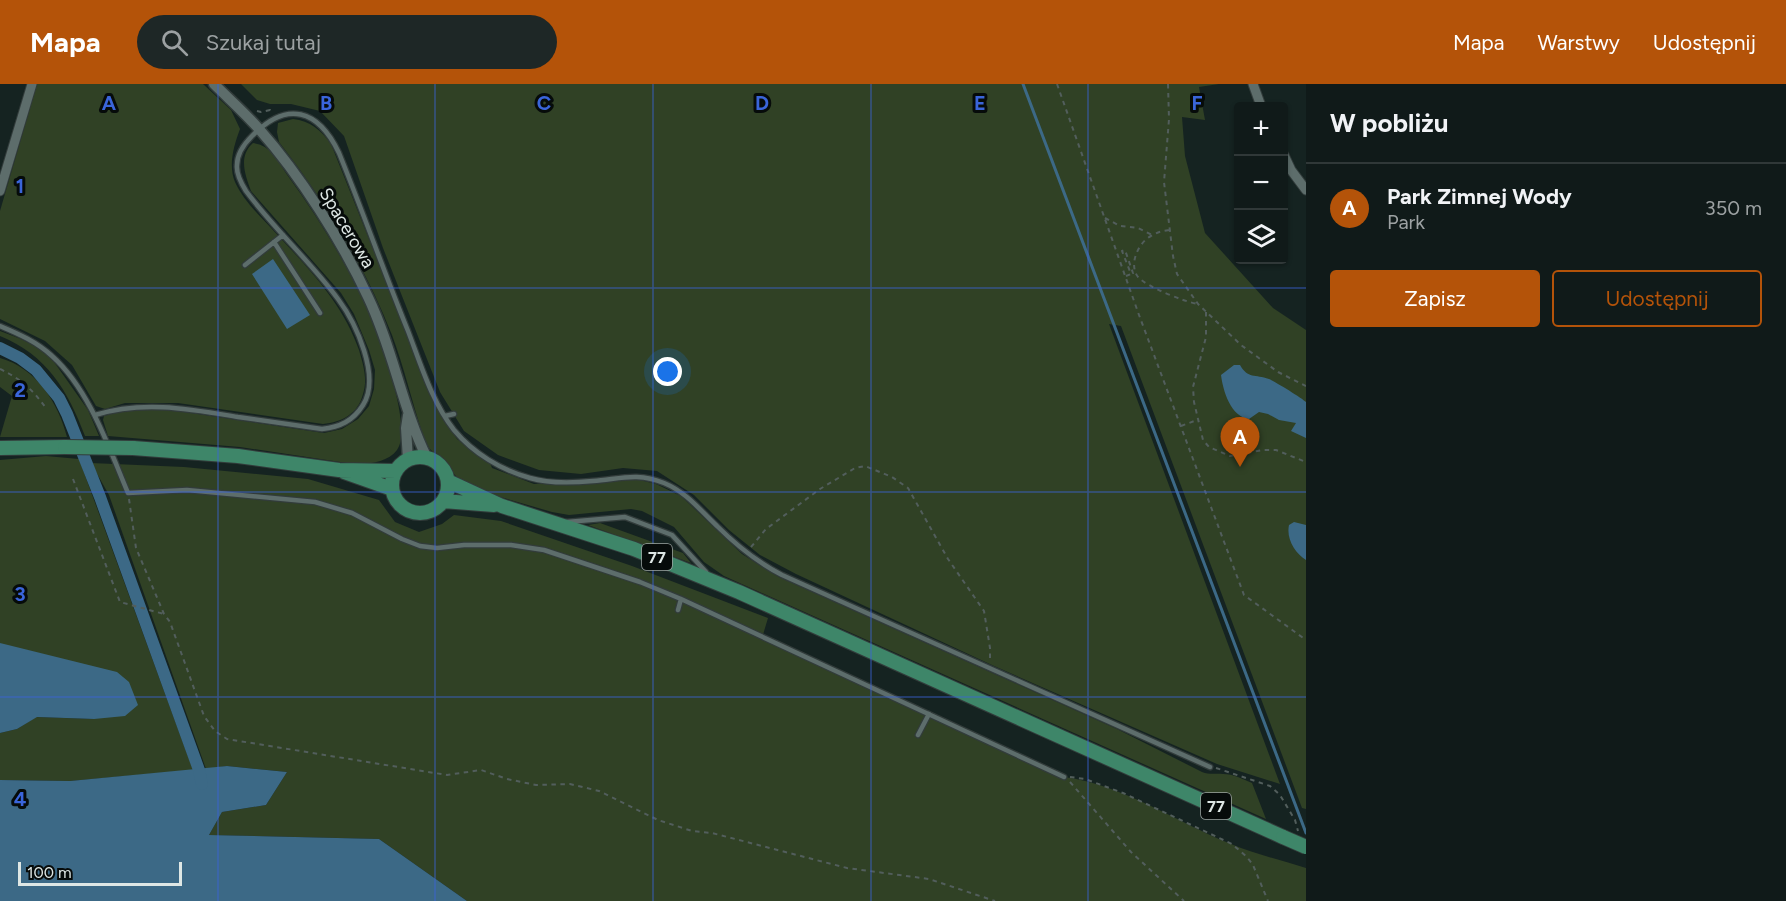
<!DOCTYPE html>
<html lang="pl">
<head>
<meta charset="utf-8">
<style>
	:root { --surface:#101a19; --page:#1e2726; --text:#f1f3f6; --muted:#9ca1a2; --line:#303838; --accent:#b45309 }
	body { margin:0; font-family:Figtree,sans-serif; background:var(--page); color:var(--text) }
	.controls { position:absolute; right:18px; top:18px; display:grid; overflow:hidden; border-radius:6px; box-shadow:0 2px 4px #0004 }
	.controls button { width:54px; height:54px; display:grid; place-items:center; padding:0; border:0; border-bottom:2px solid var(--line); background:var(--surface); color:var(--text); font:30px sans-serif }
	.scale { position:absolute; left:18px; bottom:15px; width:164px; box-sizing:border-box; padding-left:6px; border:3px solid #dee7e5; border-top:0; font-size:16px; line-height:21px; white-space:nowrap; color:#dee7e5; -webkit-text-stroke:4px #060b0a; paint-order:stroke }
	.you { position:absolute; left:668px; top:288px; width:21px; height:21px; margin:-15px; border:4px solid #fff; border-radius:50%; background:#1a73e8; box-shadow:0 0 0 9px #1a73e833 }
	.badge { display:grid; place-items:center; width:39px; height:39px; border-radius:50%; background:var(--accent); color:#fff; font-size:20px; font-weight:700 }
	.pin { position:absolute; translate:-50% -50px; filter:drop-shadow(0 2px 3px #0008) }
	.pin::after { content:''; position:absolute; top:32px; width:21px; height:18px; background:inherit; clip-path:polygon(0 0,100% 0,50% 100%) }
	.list { margin:0; padding:0; list-style:none }
	h2 { display:flex; justify-content:space-between; align-items:center; height:78px; margin:0; padding:0 24px; font-size:26px }
	h2 small { font-size:20px; font-weight:400; color:var(--muted) }
	.list li { display:grid; grid-template-columns:39px 1fr auto; gap:18px; align-items:center; box-sizing:border-box; height:90px; padding:0 24px; border-top:2px solid var(--line) }
	.list b { display:block; font-size:22px; white-space:nowrap }
	.list p { margin:0; font-size:20px; white-space:nowrap; color:var(--muted) }
	.list em { font-size:20px; font-style:normal; color:var(--muted) }
	.actions { display:flex; gap:12px; padding:18px 24px }
	.actions a { flex:1; padding:14px 0; border:2px solid var(--accent); border-radius:6px; text-align:center; font-size:21px; color:var(--accent) }
	.actions .main { background:var(--accent); color:#fff }
	.icon { flex:none; width:33px; height:33px; fill:none; stroke:currentColor; stroke-width:2; stroke-linecap:round; stroke-linejoin:round }
	.map { position:relative; flex:none; width:1306px; height:817px; overflow:hidden }
	header { display:flex; align-items:center; gap:36px; box-sizing:border-box; height:84px; padding:0 30px; background:var(--accent); color:#fff }
	header strong { font-size:28px }
	nav { display:flex; gap:33px; margin-inline-start:auto; font-size:21px }
	.search { width:420px; height:54px; background:var(--page); display:flex; align-items:center; gap:15px; box-sizing:border-box; padding:0 21px; border-radius:33px; color:var(--muted); font-size:22px }
	main { display:flex }
	aside { flex:1; background:var(--surface) }
	.map>svg:first-child { display:block }
	.green { fill:#304125 }
	.water { fill:#3c6986 }
	.lines { fill:none; stroke-linecap:round; stroke-linejoin:round }
	.stream { stroke:#3c6986; stroke-width:3 }
	.canal { stroke:#3c6986; stroke-width:12 }
	.service-casing { stroke:#323c3b; stroke-width:7 }
	.minor-casing { stroke:#323c3b; stroke-width:11 }
	.tertiary-casing { stroke:#323c3b; stroke-width:13 }
	.primary-casing { stroke:#323c3b; stroke-width:16 }
	.path { stroke:#525e5c; stroke-width:2; stroke-dasharray:4.5 4.5; stroke-linecap:butt }
	.service { stroke:#5d6d6b; stroke-width:4.5 }
	.minor { stroke:#5d6d6b; stroke-width:9 }
	.tertiary { stroke:#5d6d6b; stroke-width:10 }
	.primary { stroke:#3e8669; stroke-width:14 }
	.primary-bridge-casing { stroke:#323c3b; stroke-width:16; stroke-linecap:butt }
	.primary-bridge { stroke:#3e8669; stroke-width:14 }
	.grid { fill:none; stroke:#3a65da; stroke-width:1.5; stroke-opacity:0.55 }
	.labels { text-anchor:middle; dominant-baseline:central; stroke-width:6; stroke-linejoin:round; paint-order:stroke }
	.shield { fill:#060b0a; stroke:#9da5a3; stroke-width:1.5 }
	.shield-label { font-size:16px; font-weight:bold; fill:#dee7e5 }
	.street-label { font-size:18px; fill:#dee7e5; stroke:#060b0a }
	.grid-label { font-size:20px; text-anchor:middle; font-weight:bold; fill:#3a65da; stroke:#060b0a; stroke-width:6; stroke-linejoin:round; paint-order:stroke }
</style>
</head>
<body>
<header>
<strong>Mapa</strong>
<div class="search"><svg class="icon" aria-label="search" viewBox="0 0 24 24"><circle cx="10" cy="10" r="6"/><path d="M15 15l6 6"/></svg>Szukaj tutaj</div>
<nav><a>Mapa</a><a>Warstwy</a><a>Udostępnij</a></nav>
</header>
<main>
<div class="map">
<svg width="1306" height="817" viewBox="0 0 1306 817">
	<rect width="100%" height="100%" fill="#152321"/>
	<!-- green -->
	<path class="green" d="M37 0H203L231 26 240 45C234 61 228 81 235 98 243 116 259 131 272 145 306 182 342 217 359 266 363 280 368 295 363 310 358 330 342 338 323 340L178 319H125L105 325 96 322 72 281 45 257 0 235V127Z
		M241 0H1219L1199 3 1205 36 1182 33 1185 72 1205 149 1273 224 1306 246V725L1302 724 1121 242 1109 240 1280 700 1217 680 994 582 796 490 760 471 729 446 694 411 657 387 623 384 581 390 539 386 498 371 464 347 440 308 383 164 344 52 320 27 291 20H270L257 16Z
		M293 35C310 37 321 46 331 60L435 320 457 355 490 379 492 384 534 400 617 395H636L656 400 681 412 742 470 779 493 1117 645 1202 688C1210 691 1215 689 1223 690 1233 690 1243 695 1252 699L1266 735 724 492 704 478 674 443 642 427 631 425 569 431 552 428 483 408 458 394 429 364 423 351C412 318 404 283 392 251 365 182 324 116 279 58L277 48 278 39Z
		M253 59C260 60 264 62 269 66 277 73 282 84 288 92 316 130 341 171 362 213 374 240 415 341 397 366 389 377 373 379 360 381L240 363 108 352 103 336 104 332C129 325 153 325 178 327L324 349 342 345 358 335 369 322 374 305 375 286 369 266 354 230 341 209 251 107C245 91 238 72 253 59Z
		M0 247 21 255 47 268 88 326 99 352H85C68 307 47 271 0 252Z
		M0 274C36 284 58 318 67 353H0L12 312 0 303Z
		M46 372 79 375 193 686 70 697 0 696V649L17 645 36 633 94 635 0 559V376Z
		M91 379 184 383 308 395 379 416 395 438 419 448 442 440 454 431 501 437 632 482 768 534 762 554 1064 693C1124 701 1176 738 1231 760 1255 770 1281 776 1306 784V817H467L379 755 209 751 222 728 266 721 287 688 227 682 206 685 109 411Z
		M600 439 683 469 691 479 588 441Z"/>
	<!-- water -->
	<path class="water" d="M273 175 310 231 287 245 252 190Z
		M1234 281H1240C1248 295 1255 290 1269 295 1274 297 1302 314 1306 318V354L1291 347 1296 339 1279 336 1268 330 1259 328 1249 335C1231 333 1223 307 1221 291Z
		M1294 438 1306 441V476C1295 469 1286 455 1289 441Z
		M0 559 117 588 129 598 138 621 125 632 94 635 37 633 17 645 0 649Z
		M227 682 287 688 266 721 222 728 209 751 379 755 467 817H0V696L70 697Z"/>
	<g class="lines">
		<!-- stream -->
		<path class="stream" d="M1023 0 1306 749"/>
		<!-- canal -->
		<path class="canal" d="M0 264 20 274 36 286 59 314 67 330 100 413 199 686 202 700"/>
		<!-- service casing -->
		<g class="service-casing">
			<path id="service" d="M274 158 320 229
				M245 181 283 151
				M0 242C19 250 37 258 52 272 89 305 109 364 128 409L187 406 315 418 352 429 402 455 420 462 437 464 464 461H511L544 466 640 498 681 515 1064 693
				M95 331C143 316 190 325 238 333 266 337 294 341 322 345 340 343 353 337 363 321 381 293 356 239 338 215 310 177 274 145 246 107 241 99 236 90 237 81 237 70 244 60 252 52 287 16 318 25 339 69 363 128 384 188 408 247 421 281 432 318 454 346 473 369 501 386 530 394 550 400 572 399 593 397 620 395 637 388 664 399 686 408 700 426 717 442 737 462 757 478 782 491L1210 683
				M445 332 454 330
				M567 438 625 433 672 451 706 488
				M678 526 681 515
				M918 651 929 630"/>
		</g>
		<!-- minor casing -->
		<g class="minor-casing">
			<path id="minor" d="M1253 0 1261 22
				M1284 71 1291 86 1306 106
				M0 107 32 0"/>
		</g>
		<!-- tertiary casing -->
		<g class="tertiary-casing">
			<path id="tertiary" d="M214 0C229 15 245 29 259 45 300 91 342 157 368 213 393 265 402 323 427 374
				M408 376 406 344 408 331"/>
		</g>
		<!-- primary casing -->
		<g class="primary-casing">
			<path id="primary" d="M0 364 65 363
				M133 364 238 372 339 386 396 387
				M392 401a28 28 0 1 1 56 0a28 28 0 1 1-56 0Z
				M344 388 392 405
				M448 397 502 422 634 465 739 508 1283 753
				M443 417 494 421"/>
		</g>
		<!-- path -->
		<path class="path" d="M1057 0 1139 231 1244 511 1306 556
			M1168 0 1169 35 1164 98 1173 172 1177 190 1198 220 1241 261 1278 288 1306 302
			M257 27 261 28 270 26V29
			M1105 134 1120 142 1138 144 1152 151
			M1169 146C1163 147 1157 148 1151 152 1139 158 1128 180 1138 193 1147 203 1185 218 1198 220
			M1126 192 1131 190 1122 167 1125 166 1133 189 1135 188
			M1206 228V253L1193 303 1194 318 1203 356 1209 363 1230 372 1263 366H1276L1306 378
			M0 285C21 295 32 305 46 324
			M1181 342 1197 336
			M73 395 120 518 164 530
			M129 415 136 464 164 530 170 538 204 632 215 647 227 655 447 691 481 686 507 695 536 701 570 700 599 707 658 736 692 747 712 749 847 784 929 795 995 817
			M751 463 766 445 820 405 855 384 865 382 892 393 908 404 948 475 984 527 990 564V575
			M1216 684 1270 702 1280 711 1295 736 1298 747
			M1070 693 1085 695 1123 709 1232 760 1247 773 1253 781 1268 817
			M1070 698 1131 768 1184 817"/>
		<!-- service -->
		<use href="#service" class="service"/>
		<!-- minor -->
		<use href="#minor" class="minor"/>
		<!-- tertiary -->
		<use href="#tertiary" class="tertiary"/>
		<!-- primary -->
		<use href="#primary" class="primary"/>
		<!-- primary-bridge casing -->
		<g class="primary-bridge-casing">
			<path id="primary-bridge" d="M65 363 133 364
				M1283 753 1306 763"/>
		</g>
		<!-- primary-bridge -->
		<use href="#primary-bridge" class="primary-bridge"/>
	</g>
	<!-- grid -->
	<path class="grid" d="M218 0V817M435 0V817M653 0V817M871 0V817M1088 0V817M0 204H1306M0 408H1306M0 613H1306"/>
	<g class="labels">
		<!-- shield labels -->
		<g class="shield">
			<rect x="642" y="460" width="30" height="26" rx="4.5"/>
			<rect x="1201" y="709" width="30" height="26" rx="4.5"/>
		</g>
		<g class="shield-label">
			<text x="657" y="473">77</text>
			<text x="1216" y="722">77</text>
		</g>
		<!-- street labels -->
		<g class="street-label">
			<text transform="translate(347 144) rotate(59)">Spacerowa</text>
		</g>
	</g>
	<g class="grid-label">
		<text x="109" y="26">A</text>
		<text x="326" y="26">B</text>
		<text x="544" y="26">C</text>
		<text x="762" y="26">D</text>
		<text x="980" y="26">E</text>
		<text x="1197" y="26">F</text>
		<text x="20" y="109">1</text>
		<text x="20" y="313">2</text>
		<text x="20" y="517">3</text>
		<text x="20" y="722">4</text>
	</g>
</svg>
<div class="controls">
<button>+</button>
<button>−</button>
<button><svg class="icon" aria-label="layers" viewBox="0 0 24 24"><path d="M12 4l9 5-9 5-9-5zM3 14l9 5 9-5"/></svg></button>
</div>
<div class="scale">100 m</div>
<div class="you"></div>
<div class="pin badge" style="left:1240px;top:383px">A</div>
</div>
<aside>
<h2>W pobliżu<small></small></h2>
<ul class="list">
<li><span class="badge">A</span><div><b>Park Zimnej Wody</b><p>Park</p></div><em>350 m</em></li>
</ul>
<div class="actions"><a class="main">Zapisz</a><a>Udostępnij</a></div>
</aside>
</main>
</body>
</html>
